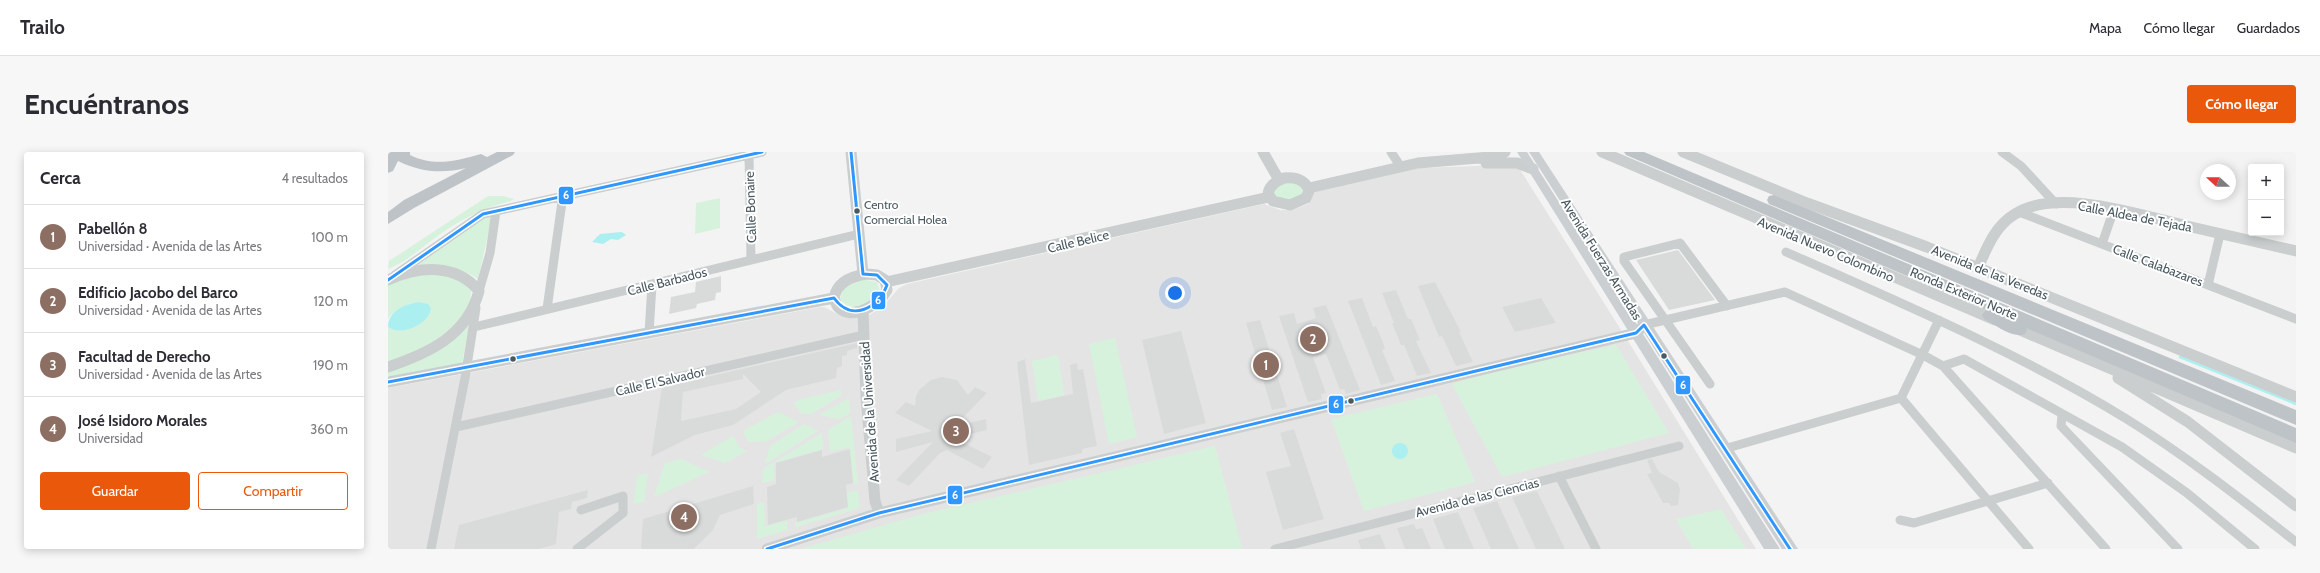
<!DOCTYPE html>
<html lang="es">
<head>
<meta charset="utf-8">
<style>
	:root { --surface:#fff; --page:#f7f7f7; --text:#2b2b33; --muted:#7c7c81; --line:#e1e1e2; --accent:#ea580c }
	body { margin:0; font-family:Cabin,sans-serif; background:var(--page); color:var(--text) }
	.controls { position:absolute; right:12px; top:12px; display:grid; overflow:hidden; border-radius:4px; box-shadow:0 2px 10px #0003 }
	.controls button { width:36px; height:36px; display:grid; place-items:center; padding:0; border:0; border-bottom:1px solid var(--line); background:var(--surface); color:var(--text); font:20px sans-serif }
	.compass { position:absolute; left:1812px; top:12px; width:36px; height:36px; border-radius:50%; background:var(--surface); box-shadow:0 2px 10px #0003; rotate:291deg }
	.you { position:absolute; left:787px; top:141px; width:14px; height:14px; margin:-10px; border:3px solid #fff; border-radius:50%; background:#1a73e8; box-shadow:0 0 0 6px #1a73e833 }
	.badge { display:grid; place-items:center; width:26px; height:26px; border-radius:50%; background:var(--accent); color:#fff; font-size:13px; font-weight:700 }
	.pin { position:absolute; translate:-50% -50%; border:2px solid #fff; box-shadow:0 1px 4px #0006 }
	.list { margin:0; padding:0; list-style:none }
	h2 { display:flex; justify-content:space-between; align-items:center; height:52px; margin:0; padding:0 16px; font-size:17px }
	h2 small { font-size:13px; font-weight:400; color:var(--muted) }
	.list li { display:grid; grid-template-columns:26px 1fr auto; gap:12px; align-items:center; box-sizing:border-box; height:64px; padding:0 16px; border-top:1px solid var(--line) }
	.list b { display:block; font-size:15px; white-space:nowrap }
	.list p { margin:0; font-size:13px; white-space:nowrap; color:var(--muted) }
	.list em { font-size:13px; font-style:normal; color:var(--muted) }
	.actions { display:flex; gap:8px; padding:12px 16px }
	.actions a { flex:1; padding:9px 0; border:1px solid var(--accent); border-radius:4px; text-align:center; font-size:14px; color:var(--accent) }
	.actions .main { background:var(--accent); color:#fff }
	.map { position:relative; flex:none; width:1908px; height:397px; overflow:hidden; border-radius:4px }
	header { display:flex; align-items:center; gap:24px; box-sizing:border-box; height:56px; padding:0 20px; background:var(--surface); border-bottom:1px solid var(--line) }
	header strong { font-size:19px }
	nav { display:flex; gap:22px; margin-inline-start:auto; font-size:14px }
	.intro { display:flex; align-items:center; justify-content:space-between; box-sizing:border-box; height:96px; padding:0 24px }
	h1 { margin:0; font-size:28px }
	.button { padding:10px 18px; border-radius:4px; background:var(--accent); color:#fff; font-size:14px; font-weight:700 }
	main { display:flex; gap:24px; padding:0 24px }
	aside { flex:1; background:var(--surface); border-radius:4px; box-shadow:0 2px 10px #0003 }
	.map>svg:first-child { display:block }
	.education { fill:#e5e4e5 }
	.green { fill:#d7f2dc }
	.water { fill:#abeff1 }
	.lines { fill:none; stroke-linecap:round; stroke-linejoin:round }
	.stream { stroke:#abeff1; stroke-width:2.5 }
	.building { fill:#d9dbdb; fill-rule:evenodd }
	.minor { stroke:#cacece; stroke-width:9 }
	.tertiary { stroke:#cacece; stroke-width:11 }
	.secondary { fill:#cbcfd1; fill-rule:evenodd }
	.motorway { fill:#bdc3c6; fill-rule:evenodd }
	.bus-1-casing { stroke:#fff; stroke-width:6 }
	.bus-1 { stroke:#2f97ff; stroke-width:3 }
	.bus-dot { fill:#495960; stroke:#fff; stroke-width:1.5 }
	.labels { text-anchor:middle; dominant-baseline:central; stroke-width:4; stroke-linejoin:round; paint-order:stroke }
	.bus-label { font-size:12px; fill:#495960; stroke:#fff; text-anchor:start }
	.street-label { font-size:13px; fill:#495960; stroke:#fff }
	.line-badge { stroke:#fff; stroke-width:1.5 }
	.badge-label { font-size:11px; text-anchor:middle; font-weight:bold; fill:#fff }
</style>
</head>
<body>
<header>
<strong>Trailo</strong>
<nav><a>Mapa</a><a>Cómo llegar</a><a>Guardados</a></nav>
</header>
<div class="intro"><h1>Encuéntranos</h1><a class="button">Cómo llegar</a></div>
<main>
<aside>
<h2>Cerca<small>4 resultados</small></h2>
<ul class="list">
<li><span class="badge" style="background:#8d6e63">1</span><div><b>Pabellón 8</b><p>Universidad · Avenida de las Artes</p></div><em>100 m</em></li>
<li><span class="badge" style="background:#8d6e63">2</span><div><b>Edificio Jacobo del Barco</b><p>Universidad · Avenida de las Artes</p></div><em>120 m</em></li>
<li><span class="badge" style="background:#8d6e63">3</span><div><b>Facultad de Derecho</b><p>Universidad · Avenida de las Artes</p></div><em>190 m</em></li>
<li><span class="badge" style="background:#8d6e63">4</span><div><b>José Isidoro Morales</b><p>Universidad</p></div><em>360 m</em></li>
</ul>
<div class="actions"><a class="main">Guardar</a><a>Compartir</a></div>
</aside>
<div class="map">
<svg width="1908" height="397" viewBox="0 0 1908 397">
	<rect width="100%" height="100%" fill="#f3f3f3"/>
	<!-- education -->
	<path class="education" d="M1116 13 1131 16 1240 189 1368 397H0V236L432 155H436L453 164 472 165 483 162 496 153 511 136 519 132 876 52 892 58H904L920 52 927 40 1031 16Z"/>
	<!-- green -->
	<path class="green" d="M899 29 911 33 915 40 911 47 889 49 883 38Z
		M100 44H115L126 47 123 49C96 56 75 66 51 83 35 94 19 110 0 117L1 109Z
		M332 46V76L307 82 308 51Z
		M105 61 90 127C68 112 45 116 19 117L69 81Z
		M38 121 61 122 83 136C84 146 81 151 77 159 61 190 30 199 0 211V175C13 185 41 172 43 156 33 143 7 156 0 167V132Z
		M473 127 489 130 492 139C490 142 487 147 484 149 475 156 458 158 452 147L456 136Z
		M81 172 74 212 4 226 0 224V218Z
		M727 186 749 285 721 292 701 192Z
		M1228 193 1281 281 1114 325 1064 232 1118 216Z
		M670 203 676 243 650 249 644 209Z
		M453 238V244L423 262 413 261 405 251 414 247Z
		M1049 242 1087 330 976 359 943 267Z
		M461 246 462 261 452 267 431 263Z
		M390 260 411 270 379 289 360 290 355 279Z
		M463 264 470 331 466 333 461 295 442 300 440 278Z
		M416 272 430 279 377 312 382 294Z
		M434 281 435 297 386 311V328L374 331 375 317Z
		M345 284 352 296 359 299 337 311 313 303Z
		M827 294 854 396 849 397H412L531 363Z
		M293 307 321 320 266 345 277 311Z
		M260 321 256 350 245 352 249 324Z
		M470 338 472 356 408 375 407 371 460 356 459 341Z
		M376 350 377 375 399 368V378L369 387V352Z
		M1333 357 1358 397H1305L1288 367Z"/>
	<!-- water -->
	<path class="water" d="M234 80 238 83 230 88 223 87 215 92 204 90 212 82Z
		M31 150 40 152 43 156C42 172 13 185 0 175 0 159 17 152 31 150Z
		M1004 299a8 8 0 1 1 16 0a8 8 0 1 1-16 0Z"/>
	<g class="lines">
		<!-- stream -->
		<path class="stream" d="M1792 205 1908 252"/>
	</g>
	<!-- building -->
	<path class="building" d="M1290 98 1327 148 1281 158 1248 108Z
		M333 124V140L328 141 327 148 309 152 308 156 281 162 283 145 307 140 308 130Z
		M1047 130 1073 180H1071L1085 210 1068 214 1054 184 1051 185 1030 134Z
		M1008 138 1020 167H1023L1032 188 1028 189 1043 221 1029 224 1016 193H1013L1004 171H1006L994 141Z
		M974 146 985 175 988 174 994 188 997 197 994 198 1007 229 993 233 960 149Z
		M1153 146 1168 171 1127 180 1114 155Z
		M938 153 972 238 958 242 956 237 952 238 938 202 925 205 938 241 933 242 934 247 920 250 891 164 906 161 909 172 928 166 925 156Z
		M872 168 899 255 884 258 858 171Z
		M793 179 818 271 776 282 754 188Z
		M469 191V196L459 199V203L454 204V214L449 216 448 226 398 238 345 273 307 283 263 305 274 235ZM355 222 373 240 348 257 293 269 295 240 355 227Z
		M637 207 643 251 685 242 682 213 689 211 690 218 695 217 709 294 694 297V301L641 313 629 210Z
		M554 225 569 228 580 243 587 235 599 241 567 274 598 267 599 278 566 286 604 305 595 317 559 298 552 301 521 334 508 328 545 290 508 300V287L544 279 507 261 518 250 527 254 528 244 532 237 543 228Z
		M906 277 936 367 895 378 878 320 903 314 892 281Z
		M462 297 465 331 458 333 460 355 409 370V365L380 373 379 335 388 332V311L434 298V305Z
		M1264 307 1271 320 1290 331 1292 338 1290 353 1283 354 1281 351H1275L1259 322 1264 321 1259 308Z
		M365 334 366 352 332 363 325 378 306 397H253L255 367Z
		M200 338 199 346 184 350 183 357 171 360 168 392 151 397H66L71 373Z
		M1149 339 1177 397H1148L1124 345Z
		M1109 349 1131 397H1103L1085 356Z
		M1070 360 1086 397H1057L1045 367Z
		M1026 372 1028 377 1034 376 1043 397H1017L1009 376Z
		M992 382 998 397H973L970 388Z"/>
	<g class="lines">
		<!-- minor -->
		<path class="minor" d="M1003 0 1013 15
			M1614 0 1633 14 1668 52
			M361 3 363 108
			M1631 60 1908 167
			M1714 92 1726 57
			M1398 100C1513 151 1629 200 1737 266 1797 303 1853 347 1908 390
			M7 123 95 62 374 0
			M1820 133 1832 82
			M91 139 102 101 108 59
			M159 157 175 43
			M1256 173 1397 140 1535 203 1555 214 1718 397
			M86 175 471 82
			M261 181 264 133
			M1555 214 1576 207 1734 295 1799 341 1867 397
			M1322 232 1236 109V105L1292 91 1339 154
			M1513 246 1641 397
			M1674 263 1673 274 1790 397
			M68 275 476 183
			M1336 297 1513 246 1551 168
			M1171 324 1208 397
			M1512 368 1526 371 1660 331
			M43 397 77 226 88 156
			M189 397 235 361V344L193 358
			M887 397 1291 294"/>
		<!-- tertiary -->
		<path class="tertiary" d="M463 0 475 122
			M875 0 891 28
			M1214 0 1607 168
			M1295 0 1419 51 1539 95 1908 245
			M1098 11H1129L1145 17
			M896 26C907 25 917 27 921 39L918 46 902 53 885 49 880 42C881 33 888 29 896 26Z
			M921 36 1030 11 1102 5 1117 0
			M1590 116C1599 95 1607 74 1627 62 1670 35 1752 63 1799 74 1835 82 1872 91 1908 99
			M479 122 489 123 497 128 499 138C492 152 464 170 450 155 448 153 447 148 446 146 449 130 464 124 479 122Z
			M0 128C31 114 68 111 91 139 79 184 41 201 0 215
			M498 130 881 45
			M475 158 478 245 487 349 491 361
			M1625 175 1908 296
			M1730 226 1800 270 1908 354
			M0 230 446 146
			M379 397 491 361 1248 181 1256 173"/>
		<!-- secondary -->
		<path class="secondary" d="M1129 0H1139L1392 397H1376Z
			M1141 0H1151L1410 397H1394Z"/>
		<!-- motorway -->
		<path class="motorway" d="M0 0H22V3C46 15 68 9 93 2L99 5 109 0H127L125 3 26 56 0 72V60L16 48 78 16C54 22 32 20 10 9L5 19 0 21Z
			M1236 0H1256L1908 276V291L1638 176 1639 178 1637 182C1624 187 1608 173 1596 167L1594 163 1598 158 1238 3Z
			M1386 43 1908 258V273L1381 52 1379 48 1381 44Z"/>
		<!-- bus-1 casing -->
		<g class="bus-1-casing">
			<path id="bus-1" d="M0 128 95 62 374 0
				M0 230 446 146C463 170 490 157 499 133L489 123 475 122 463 0
				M379 397 491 361 1248 181 1256 173 1402 397"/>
		</g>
		<!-- bus-1 -->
		<use href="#bus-1" class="bus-1"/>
	</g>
	<!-- markers -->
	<g class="bus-dot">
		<circle cx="469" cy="59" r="3.5"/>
		<circle cx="1276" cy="204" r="3.5"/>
		<circle cx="125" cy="207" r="3.5"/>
		<circle cx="963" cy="249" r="3.5"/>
	</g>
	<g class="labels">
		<!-- bus labels -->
		<g class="bus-label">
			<text x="476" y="52">Centro<tspan x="476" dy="15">Comercial Holea</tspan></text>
		</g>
		<!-- street labels -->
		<g class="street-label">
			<text transform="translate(362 55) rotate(-92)">Calle Bonaire</text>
			<text transform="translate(1747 64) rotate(11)">Calle Aldea de Tejada</text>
			<text transform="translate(690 89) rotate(-13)">Calle Belice</text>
			<text transform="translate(1438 97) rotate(23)">Avenida Nuevo Colombino</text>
			<text transform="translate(1214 107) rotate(58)">Avenida Fuerzas Armadas</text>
			<text transform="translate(1770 113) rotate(21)">Calle Calabazares</text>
			<text transform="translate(1602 120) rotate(22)">Avenida de las Veredas</text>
			<text transform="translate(279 129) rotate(-14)">Calle Barbados</text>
			<text transform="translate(1576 141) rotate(23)">Ronda Exterior Norte</text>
			<text transform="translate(272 229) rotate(-13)">Calle El Salvador</text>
			<text transform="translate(481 260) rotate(-94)">Avenida de la Universidad</text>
			<text transform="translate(1089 345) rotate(-14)">Avenida de las Ciencias</text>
		</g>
	</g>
	<g class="line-badge">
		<rect x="170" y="34" width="16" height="19" rx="4" fill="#2f97ff"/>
		<rect x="483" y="139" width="15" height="19" rx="4" fill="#2f97ff"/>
		<rect x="1287" y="223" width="16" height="20" rx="4" fill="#2f97ff"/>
		<rect x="940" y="243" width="16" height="19" rx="4" fill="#2f97ff"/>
		<rect x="559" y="333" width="16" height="20" rx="4" fill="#2f97ff"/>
	</g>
	<g class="badge-label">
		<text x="178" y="47">6</text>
		<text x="490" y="152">6</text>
		<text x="1295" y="237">6</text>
		<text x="948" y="256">6</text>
		<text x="567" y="347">6</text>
	</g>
</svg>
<div class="controls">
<button>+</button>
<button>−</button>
</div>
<svg class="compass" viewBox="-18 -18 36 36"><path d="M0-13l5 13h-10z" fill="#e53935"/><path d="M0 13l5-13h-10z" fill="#7c7c81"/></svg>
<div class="you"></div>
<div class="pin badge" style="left:878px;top:213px;background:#8d6e63">1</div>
<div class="pin badge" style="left:925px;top:187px;background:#8d6e63">2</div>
<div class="pin badge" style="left:568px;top:279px;background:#8d6e63">3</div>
<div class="pin badge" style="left:296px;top:365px;background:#8d6e63">4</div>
</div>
</main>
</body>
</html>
